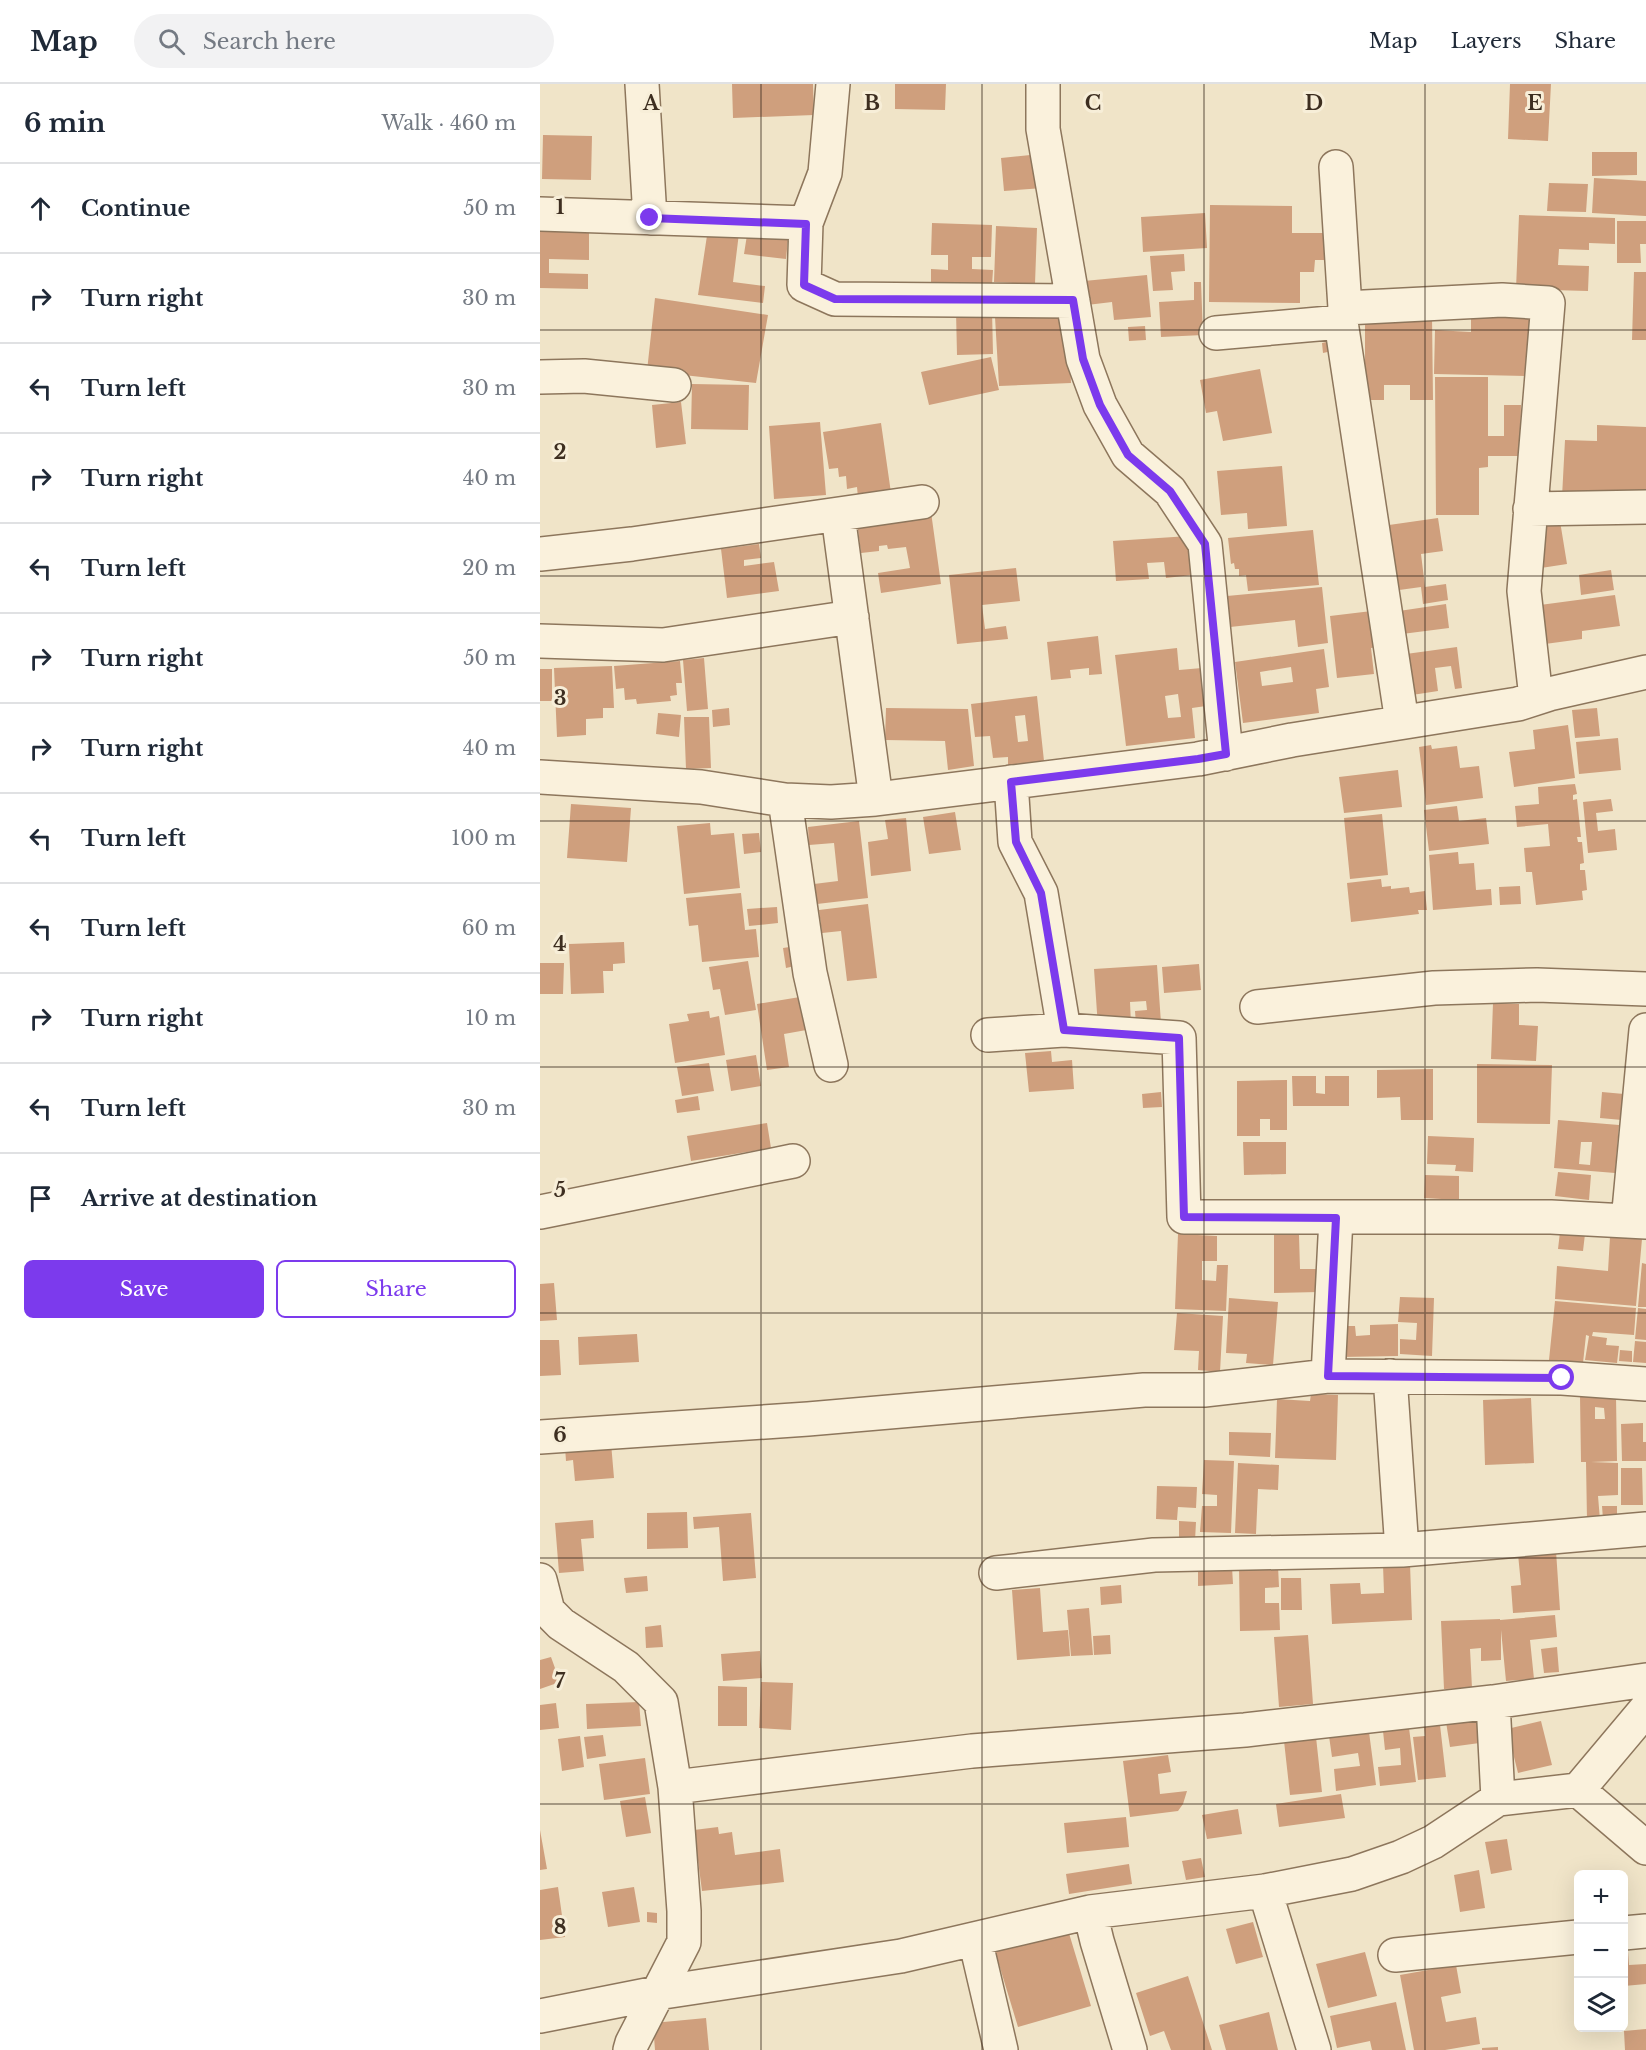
<!DOCTYPE html>
<html lang="en">
<head>
<meta charset="utf-8">
<style>
	:root { --surface:#fff; --page:#f2f2f3; --text:#1f2937; --muted:#747a83; --line:#e0e1e3; --accent:#7c3aed }
	body { margin:0; font-family:"Libre Baskerville",serif; background:var(--page); color:var(--text) }
	.controls { position:absolute; right:18px; bottom:18px; display:grid; overflow:hidden; border-radius:9px; box-shadow:0 6px 24px #0002 }
	.controls button { width:54px; height:54px; display:grid; place-items:center; padding:0; border:0; border-bottom:2px solid var(--line); background:var(--surface); color:var(--text); font:30px sans-serif }
	.stop { position:absolute; width:18px; height:18px; margin:-14px; border:4px solid #7c3aed; border-radius:50%; background:#fff }
	.stop.end { background:#7c3aed; border-color:#fff; box-shadow:0 2px 6px #0008 }
	.list { margin:0; padding:0; list-style:none }
	h2 { display:flex; justify-content:space-between; align-items:center; height:78px; margin:0; padding:0 24px; font-size:26px }
	h2 small { font-size:20px; font-weight:400; color:var(--muted) }
	.list li { display:grid; grid-template-columns:39px 1fr auto; gap:18px; align-items:center; box-sizing:border-box; height:90px; padding:0 24px; border-top:2px solid var(--line) }
	.list b { display:block; font-size:22px; white-space:nowrap }
	.list em { font-size:20px; font-style:normal; color:var(--muted) }
	.actions { display:flex; gap:12px; padding:18px 24px }
	.actions a { flex:1; padding:14px 0; border:2px solid var(--accent); border-radius:9px; text-align:center; font-size:21px; color:var(--accent) }
	.actions .main { background:var(--accent); color:#fff }
	.icon { flex:none; width:33px; height:33px; fill:none; stroke:currentColor; stroke-width:2; stroke-linecap:round; stroke-linejoin:round }
	.map { position:relative; flex:none; width:1106px; height:1966px; overflow:hidden }
	header { display:flex; align-items:center; gap:36px; box-sizing:border-box; height:84px; padding:0 30px; background:var(--surface); border-bottom:2px solid var(--line) }
	header strong { font-size:28px }
	nav { display:flex; gap:33px; margin-inline-start:auto; font-size:21px }
	.search { width:420px; height:54px; background:var(--page); display:flex; align-items:center; gap:15px; box-sizing:border-box; padding:0 21px; border-radius:33px; color:var(--muted); font-size:22px }
	main { display:flex }
	aside { flex:1; background:var(--surface) }
	.map>svg:first-child { display:block }
	.building { fill:#cf9f7d; fill-rule:evenodd }
	.lines { fill:none; stroke-linecap:round; stroke-linejoin:round }
	.minor-casing { stroke:#8d765c; stroke-width:36 }
	.minor { stroke:#faf1dc; stroke-width:33 }
	.route { stroke:#7c3aed; stroke-width:8 }
	.grid { fill:none; stroke:#3d2e20; stroke-width:1.5; stroke-opacity:0.55 }
	.grid-label { font-size:20px; text-anchor:middle; font-weight:bold; fill:#3d2e20; stroke:#f7eed8; stroke-width:6; stroke-linejoin:round; paint-order:stroke }
</style>
</head>
<body>
<header>
<strong>Map</strong>
<div class="search"><svg class="icon" aria-label="search" viewBox="0 0 24 24"><circle cx="10" cy="10" r="6"/><path d="M15 15l6 6"/></svg>Search here</div>
<nav><a>Map</a><a>Layers</a><a>Share</a></nav>
</header>
<main>
<aside>
<h2>6 min<small>Walk · 460 m</small></h2>
<ul class="list">
<li><svg class="icon" aria-label="ahead" viewBox="0 0 24 24"><path d="M12 20V5M6 11l6-6 6 6"/></svg><div><b>Continue</b></div><em>50 m</em></li>
<li><svg class="icon" aria-label="right" viewBox="0 0 24 24"><path d="M7 20v-9h11M14 6l5 5-5 5"/></svg><div><b>Turn right</b></div><em>30 m</em></li>
<li><svg class="icon" aria-label="left" viewBox="0 0 24 24"><path d="M17 20v-9H6M10 6l-5 5 5 5"/></svg><div><b>Turn left</b></div><em>30 m</em></li>
<li><svg class="icon" aria-label="right" viewBox="0 0 24 24"><path d="M7 20v-9h11M14 6l5 5-5 5"/></svg><div><b>Turn right</b></div><em>40 m</em></li>
<li><svg class="icon" aria-label="left" viewBox="0 0 24 24"><path d="M17 20v-9H6M10 6l-5 5 5 5"/></svg><div><b>Turn left</b></div><em>20 m</em></li>
<li><svg class="icon" aria-label="right" viewBox="0 0 24 24"><path d="M7 20v-9h11M14 6l5 5-5 5"/></svg><div><b>Turn right</b></div><em>50 m</em></li>
<li><svg class="icon" aria-label="right" viewBox="0 0 24 24"><path d="M7 20v-9h11M14 6l5 5-5 5"/></svg><div><b>Turn right</b></div><em>40 m</em></li>
<li><svg class="icon" aria-label="left" viewBox="0 0 24 24"><path d="M17 20v-9H6M10 6l-5 5 5 5"/></svg><div><b>Turn left</b></div><em>100 m</em></li>
<li><svg class="icon" aria-label="left" viewBox="0 0 24 24"><path d="M17 20v-9H6M10 6l-5 5 5 5"/></svg><div><b>Turn left</b></div><em>60 m</em></li>
<li><svg class="icon" aria-label="right" viewBox="0 0 24 24"><path d="M7 20v-9h11M14 6l5 5-5 5"/></svg><div><b>Turn right</b></div><em>10 m</em></li>
<li><svg class="icon" aria-label="left" viewBox="0 0 24 24"><path d="M17 20v-9H6M10 6l-5 5 5 5"/></svg><div><b>Turn left</b></div><em>30 m</em></li>
<li><svg class="icon" aria-label="arrive" viewBox="0 0 24 24"><path d="M6 21V4h12l-3 4 3 4H6"/></svg><div><b>Arrive at destination</b></div></li>
</ul>
<div class="actions"><a class="main">Save</a><a>Share</a></div>
</aside>
<div class="map">
<svg width="1106" height="1966" viewBox="0 0 1106 1966">
	<rect width="100%" height="100%" fill="#f0e4c8"/>
	<!-- building -->
	<path class="building" d="M192 0H273L274 31 193 34Z
		M355 0H406L405 26 355 25Z
		M970 0H1011L1008 57 968 55Z
		M3 51 52 52 51 96 2 95Z
		M1052 68H1097V91L1052 92Z
		M500 70 503 104 464 107 461 74Z
		M1054 94 1106 97V132L1052 129Z
		M1009 99 1048 100 1046 128 1007 127Z
		M670 121 752 122V149H787L786 176H775L774 188H760V219L669 218Z
		M665 129 667 164 603 168 601 133Z
		M979 131 1075 134V160L1049 159V166L1019 165 1018 181 1049 182 1048 207 976 205Z
		M1077 137H1106V160H1100L1101 179H1077Z
		M392 139 452 141 451 173H432V185L453 186 452 201 391 200V185L408 186V171H391Z
		M456 142 497 144 495 200 454 198Z
		M0 144 49 145V176L9 175V189L48 190V205L0 204Z
		M168 145 199 149 193 198 225 202 223 219 158 211Z
		M207 151 248 155 246 175 204 170Z
		M644 170 645 187 631 188 633 206 613 207 610 172Z
		M1094 188H1106V256H1092Z
		M607 191 611 233 574 236 572 218 547 221 544 197Z
		M654 198H661L663 251 621 253 619 218 654 216Z
		M115 214 228 231 216 299 107 287Z
		M452 226 453 270 417 271 416 227Z
		M528 229 531 299 459 302 455 233Z
		M931 231 992 233 991 292 894 290 895 246 931 248Z
		M825 232H892L893 316H870V301H844V316H825Z
		M605 242 606 256 589 257 588 243Z
		M791 257 792 267 783 269 782 259Z
		M451 273 459 306 389 321 381 288Z
		M720 285 732 349 683 357 677 327 666 329 660 296Z
		M895 293H948V352H964V321H981L980 372H948V383L939 384V431H896Z
		M152 300 209 301 208 346 151 345Z
		M141 318 146 360 116 364 112 321Z
		M280 338 286 411 234 415 229 342Z
		M341 339 351 409 318 414 317 403 307 405 306 392 299 393 298 384 289 385 283 348Z
		M1057 341 1106 343V417L1022 413 1025 356 1057 357Z
		M742 382 747 442 708 445 707 429 681 431 677 387Z
		M391 428 401 500 341 509 338 489 370 484 366 463 348 465 347 461 339 462V467L321 469 317 438Z
		M898 434 903 467 881 470 885 503 906 500 908 516 883 520 881 503 852 507 842 442Z
		M1020 437 1027 480 1001 484 994 441Z
		M773 446 779 501 708 507 706 491 699 492V485H695L694 479 691 480 688 454Z
		M649 452 652 491 626 494 624 478 607 479 609 495 576 497 573 457Z
		M219 460 221 474 204 476V482L234 478 239 507 187 514 181 465Z
		M476 484 480 517 442 521 445 545 466 542 468 555 417 560 409 491Z
		M1071 486 1074 506 1041 511 1039 491Z
		M782 503 788 559 758 563 755 536 690 543 687 512Z
		M1075 511 1080 542 1042 547V555L1005 560 1000 521Z
		M906 520 909 544 862 550 859 527Z
		M840 526 845 562 831 564 834 590 797 594 790 532Z
		M558 552 562 590 549 591V584L530 586 531 594 511 596 507 558Z
		M917 563 922 604 915 605 911 582 895 584 898 607 872 611 866 570Z
		M637 564 639 586 662 584 666 622 652 624 655 654 586 662 575 571ZM638 610 641 633 628 634 625 612Z
		M784 565 789 603 776 605 779 629 703 639 695 578ZM751 583 753 598 722 602 720 588Z
		M164 574 168 625 147 627 143 576Z
		M140 577 142 599H136L137 611 130 612 131 617 97 620 96 615 85 616 84 604 76 605 74 582Z
		M72 582 74 624H63V634L46 635V651L17 653 14 584Z
		M0 585H12V617H0Z
		M497 612 504 677 468 681V673L453 674 450 652 435 653 431 620ZM485 631 488 657 478 658 475 632Z
		M189 624 190 641 173 643 172 626Z
		M346 624 428 625 434 682 408 686 405 657 345 656Z
		M1057 624 1060 652 1035 654 1032 626Z
		M118 629 141 631 139 653 116 650Z
		M144 633H169L171 684 146 685Z
		M1028 641 1035 694 974 703 969 668 995 665 993 646Z
		M1078 654 1081 686 1039 690 1036 658Z
		M891 661 892 665 917 662 920 684 939 682 943 714 886 721 879 663Z
		M858 686 862 723 804 729 799 693Z
		M1035 700 1037 710 1033 711V716L1037 715 1041 753H1037L1038 758H1042L1044 779 1040 780V786H1045L1047 806 1042 807 1043 816 996 821 992 788H986L984 764 1010 762 1008 740 977 743 975 722 999 720 998 703Z
		M1071 715 1073 727 1056 729 1058 747 1075 745 1077 766 1048 769 1043 718Z
		M31 720 91 724 87 778 27 774Z
		M917 722 919 737 946 734 949 760 889 767 884 726Z
		M415 728 421 766 389 770 383 733Z
		M842 730 848 791 810 795 804 734Z
		M366 734 371 787 331 792 328 758 348 755 345 736Z
		M319 737 328 814 277 820 274 800 298 797 294 759 269 761 268 743Z
		M170 739 171 751 194 749 200 804 144 810 137 742Z
		M219 749 221 768 204 770 202 750Z
		M918 768 919 780 934 779 936 806 951 805 952 821 893 826 889 771Z
		M841 795 842 803 851 802V805L869 803 870 809 885 807 887 826H878L879 830 811 838 807 799Z
		M980 802 981 820 960 821 959 803Z
		M201 809 205 846 216 845 219 873 162 878 158 841 149 842 146 814Z
		M328 820 337 894 307 897 301 847 282 849 279 826Z
		M237 823 238 839 209 842 207 825Z
		M84 858 85 879 73 880V887H63L64 909 31 910 29 860Z
		M256 862 259 881 246 884 243 864Z
		M208 877 216 926 185 931 180 905 173 906 169 883Z
		M0 879H24L23 910H0Z
		M659 880 661 906 624 909 622 883Z
		M617 881 621 939 596 940 595 927 607 926 606 917 590 918 591 940 558 943 554 885Z
		M266 912 272 945 244 950 249 983 227 986 217 920Z
		M953 919 979 920V941L998 942 996 977 951 975Z
		M169 927 170 934 179 932 185 971 135 979 129 940 149 937 147 930Z
		M511 967 512 978 532 976 534 1005 489 1008 485 969Z
		M216 971 221 1002 191 1007 186 976Z
		M169 979 174 1007 142 1012 137 983Z
		M937 980 1012 981 1010 1040 937 1039Z
		M893 985V1036H861L860 1013 837 1014V986Z
		M752 992H776V1009L785 1010V992H809V1022H753Z
		M747 996V1046H730V1035H720V1052H697V997Z
		M621 1008 622 1023 603 1024 602 1010Z
		M1062 1008 1084 1010 1082 1036 1060 1034Z
		M158 1012 160 1026 137 1029 135 1016Z
		M1018 1036 1079 1041 1075 1089 1014 1084ZM1041 1058H1052L1050 1081 1039 1080Z
		M227 1039 231 1064 151 1077 147 1052Z
		M888 1052 934 1054 933 1088 915 1087 916 1081 887 1080Z
		M703 1058H746V1090L704 1091Z
		M1018 1088 1051 1091 1049 1116 1015 1112Z
		M885 1091 919 1092V1116L884 1114Z
		M1020 1148 1045 1150 1043 1167 1018 1165Z
		M638 1150 677 1152V1177H662V1196L676 1197 677 1181H688L686 1227 635 1225Z
		M734 1151H759L760 1185H780L779 1208 734 1209Z
		M1070 1153 1102 1155 1096 1222 1015 1215 1017 1182 1068 1187Z
		M1102 1179 1106 1180V1223H1098Z
		M14 1199 17 1236 0 1237V1200Z
		M860 1213 894 1214 892 1272 860 1270V1255L876 1256 877 1239 858 1238Z
		M689 1214 738 1218 733 1281 706 1279 707 1270 686 1269Z
		M1015 1217 1096 1224 1094 1251 1053 1248 1052 1252 1067 1254 1066 1261 1079 1262 1077 1279 1045 1276 1049 1252 1046 1251 1043 1279 1009 1276Z
		M1098 1224 1106 1225V1256L1095 1255Z
		M637 1229 683 1232 680 1288 658 1286 659 1267 634 1266Z
		M858 1240V1272L801 1273 800 1242H815L816 1252 830 1251V1241Z
		M97 1250 99 1278 39 1281 38 1253Z
		M0 1256H19L21 1291 0 1292Z
		M1095 1257 1106 1258V1279L1093 1278Z
		M1080 1266 1092 1267V1278L1079 1277Z
		M771 1310 798 1311 796 1376 735 1374 737 1315 770 1317Z
		M1040 1312H1076L1077 1377 1051 1378 1078 1379V1411L1058 1412 1060 1436H1047L1046 1378H1041ZM1055 1323 1064 1324 1065 1335H1055Z
		M991 1314 994 1379 945 1381 943 1316Z
		M1103 1339V1358H1106V1377H1082L1081 1340Z
		M689 1348 731 1349 730 1373 689 1371Z
		M71 1359 74 1394 35 1397 33 1376 26 1377 25 1363Z
		M664 1376 694 1377 691 1449 660 1448 662 1422H677V1411L662 1410Z
		M698 1379 739 1381 738 1406 718 1405 716 1450 695 1449Z
		M1081 1384H1102L1103 1421H1081Z
		M617 1402 657 1403 656 1424 638 1423 637 1436 616 1435Z
		M1062 1422H1077V1435H1063Z
		M147 1428 148 1464 107 1465V1429Z
		M211 1429 216 1494 183 1497 179 1443 154 1445 153 1433Z
		M53 1436 54 1454 41 1455 44 1487 19 1489 15 1439Z
		M639 1437 656 1438 655 1457 639 1456Z
		M1016 1467 1020 1526 973 1529 971 1502 981 1501 978 1470Z
		M870 1480 872 1536 792 1540 790 1500 820 1499 821 1510 844 1509 843 1481Z
		M699 1482H738L739 1503 725 1504V1519H739L740 1546 700 1547Z
		M658 1483H692L693 1500 658 1502Z
		M107 1492 108 1507 86 1509 84 1494Z
		M741 1494H761L762 1526H741Z
		M581 1501 582 1519 561 1521 560 1503Z
		M500 1504 503 1548 528 1546 530 1572 477 1576 472 1506Z
		M549 1524 553 1571 531 1572 527 1526Z
		M1015 1531 1017 1553 990 1556 994 1595 966 1597 961 1546V1576L941 1577V1564L930 1565 932 1604 904 1605 901 1537 960 1535V1536Z
		M121 1541 123 1563 106 1564 105 1543Z
		M570 1551 571 1570 554 1571 553 1552Z
		M768 1551 773 1620 739 1623 734 1553Z
		M1017 1563 1019 1588 1004 1589 1001 1565Z
		M220 1567 222 1594 183 1597 181 1570Z
		M11 1573 20 1598 0 1605V1576Z
		M221 1598 253 1599 251 1646 219 1644Z
		M178 1602 207 1603V1642H178Z
		M99 1618 101 1642 47 1645 46 1620Z
		M16 1619 19 1644 0 1646V1621Z
		M943 1633 947 1658 910 1663 906 1638Z
		M1001 1637 1012 1681 978 1689 967 1645Z
		M900 1641 906 1693 878 1696 873 1653 885 1652 884 1643Z
		M869 1644 876 1698 840 1702 838 1683 861 1681 860 1664 845 1666 843 1647Z
		M829 1648 836 1701 796 1707 794 1685 820 1682 818 1669 792 1673 789 1652Z
		M63 1651 66 1672 47 1675 44 1653Z
		M40 1652 44 1683 22 1687 18 1655Z
		M776 1653 782 1708 750 1711 744 1657Z
		M628 1671 631 1688 618 1690 620 1710 647 1707 643 1720 638 1727 590 1733 583 1677Z
		M105 1674 110 1710 64 1716 59 1680Z
		M801 1710 805 1734 739 1743 736 1720Z
		M105 1713 111 1749 86 1753 80 1717Z
		M698 1725 702 1750 667 1755 662 1731Z
		M586 1733 589 1763 527 1769 524 1739Z
		M178 1743 179 1750 192 1748 195 1771 240 1765 244 1798 162 1807 154 1746Z
		M0 1746 7 1785 0 1786Z
		M967 1755 972 1786 951 1790 945 1758Z
		M661 1774 665 1793 646 1796 642 1777Z
		M589 1780 592 1800 529 1810 526 1790Z
		M939 1786 945 1824 920 1828 914 1791Z
		M18 1803 25 1853 0 1856V1806Z
		M94 1803 100 1838 68 1843 62 1808Z
		M107 1828 117 1829V1839L107 1838Z
		M713 1838 723 1873 696 1880 686 1845Z
		M528 1846 551 1922 478 1943 455 1867Z
		M1084 1867H1088L1089 1881 1106 1880V1900L1084 1902Z
		M825 1868 837 1912 788 1924 776 1880Z
		M916 1881 921 1909 901 1913 906 1938 936 1933 940 1960 905 1966H874L860 1891Z
		M648 1892 672 1966H631L624 1947 610 1952 596 1909Z
		M856 1918 866 1966H832L830 1957 797 1964 790 1932Z
		M729 1928 738 1966H686L679 1941Z
		M166 1934 169 1966H115L113 1939Z
		M1106 1945V1966H1085L1084 1947Z
		M958 1963V1966H942V1964Z"/>
	<g class="lines">
		<!-- minor casing -->
		<g class="minor-casing">
			<path id="minor" d="M102 0 110 134
				M293 0 285 89 266 139 264 201 295 215 533 217
				M503 0V45L543 275 560 321 588 371 630 407 665 460 686 670
				M796 83 805 224
				M0 130 266 139
				M676 249 801 238
				M0 293 44 292 134 301
				M990 425 1106 423
				M298 431 336 715
				M0 470 92 460 382 418
				M0 557 123 561 312 533
				M862 638 801 238 805 224 962 216 1008 219 984 507 996 614
				M0 693 161 703 245 716 291 718 336 715 658 675 752 656 978 620 1009 610 1106 588
				M471 698 475 758 501 809 524 946
				M245 716 270 889 291 981
				M717 923 894 904 997 901 1106 905
				M448 951 524 946 639 954 644 1133H1011L1106 1138
				M0 1128 253 1077
				M1088 1137 1106 946
				M788 1292 796 1134
				M850 1292 862 1466
				M0 1353 268 1335 604 1306H664L788 1292 1022 1294 1106 1300
				M456 1489 614 1471 862 1466 1106 1445
				M0 1496 8 1527 21 1540 86 1583 121 1618 135 1703 144 1827V1858L92 1959 90 1966
				M135 1703 432 1667 705 1646 953 1618 1106 1596
				M1038 1706 1106 1764
				M958 1715 1038 1706 1106 1625
				M725 1807 774 1966
				M550 1828 557 1857 590 1966
				M1084 1849 1106 1847
				M435 1855 461 1966
				M855 1871 1038 1853
				M0 1932 117 1909 361 1872 550 1828 725 1807 812 1790 861 1773 893 1758 958 1715 953 1618"/>
		</g>
		<!-- minor -->
		<use href="#minor" class="minor"/>
	</g>
	<g class="lines">
		<!-- route -->
		<path class="route" d="M110 134 266 140 264 201 295 215 533 216 543 275 560 321 588 371 630 407 665 460 686 670 658 675 471 698 476 758 501 809 524 946 639 954 644 1133 796 1134 788 1292 1022 1294"/>
	</g>
	<!-- grid -->
	<path class="grid" d="M221 0V1966M442 0V1966M664 0V1966M885 0V1966M0 246H1106M0 492H1106M0 737H1106M0 983H1106M0 1229H1106M0 1474H1106M0 1720H1106"/>
	<g class="grid-label">
		<text x="111" y="26">A</text>
		<text x="332" y="26">B</text>
		<text x="553" y="26">C</text>
		<text x="774" y="26">D</text>
		<text x="995" y="26">E</text>
		<text x="20" y="130">1</text>
		<text x="20" y="375">2</text>
		<text x="20" y="621">3</text>
		<text x="20" y="867">4</text>
		<text x="20" y="1113">5</text>
		<text x="20" y="1358">6</text>
		<text x="20" y="1604">7</text>
		<text x="20" y="1850">8</text>
	</g>
</svg>
<div class="controls">
<button>+</button>
<button>−</button>
<button><svg class="icon" aria-label="layers" viewBox="0 0 24 24"><path d="M12 4l9 5-9 5-9-5zM3 14l9 5 9-5"/></svg></button>
</div>
<div class="stop" style="left:1022px;top:1294px"></div>
<div class="stop end" style="left:110px;top:134px"></div>
</div>
</main>
</body>
</html>
